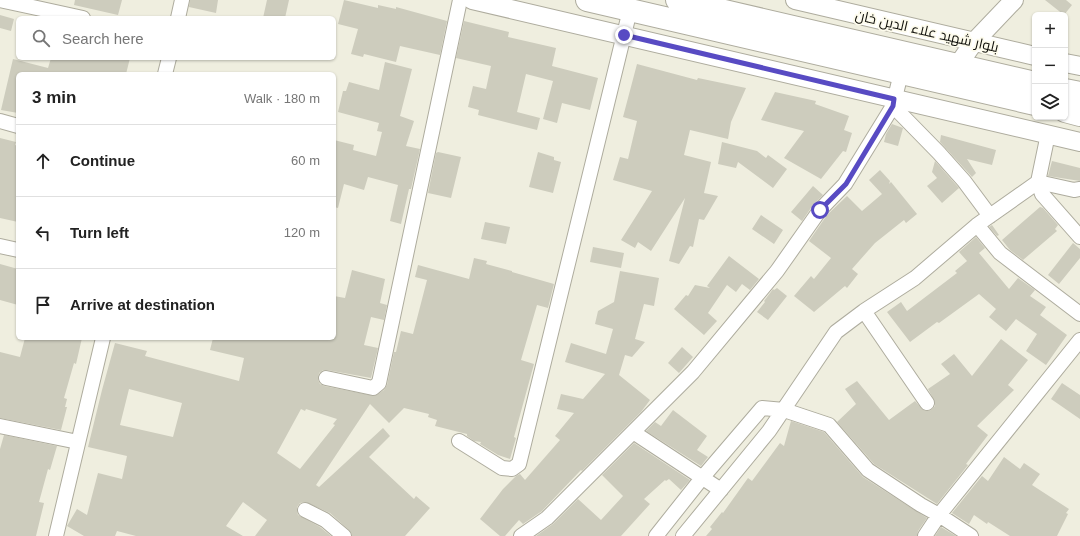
<!DOCTYPE html>
<html lang="en">
<head>
<meta charset="utf-8">
<style>
	:root { --surface:#fff; --page:#f6f6f6; --text:#222; --muted:#767676; --line:#e0e0e0 }
	body { margin:0; font-family:Helvetica,Cairo,sans-serif; background:var(--page); color:var(--text) }
	.controls { position:absolute; right:12px; top:12px; display:grid; overflow:hidden; border-radius:6px; box-shadow:0 1px 3px #0004 }
	.controls button { width:36px; height:36px; display:grid; place-items:center; padding:0; border:0; border-bottom:1px solid var(--line); background:var(--surface); color:var(--text); font:20px sans-serif }
	.stop { position:absolute; width:12px; height:12px; margin:-9px; border:3px solid #584bc3; border-radius:50%; background:#fff }
	.stop.end { background:#584bc3; border-color:#fff; box-shadow:0 1px 4px #0008 }
	.list { margin:0; padding:0; list-style:none }
	h2 { display:flex; justify-content:space-between; align-items:center; height:52px; margin:0; padding:0 16px; font-size:17px }
	h2 small { font-size:13px; font-weight:400; color:var(--muted) }
	.list li { display:grid; grid-template-columns:26px 1fr auto; gap:12px; align-items:center; box-sizing:border-box; height:72px; padding:0 16px; border-top:1px solid var(--line) }
	.list b { display:block; font-size:15px; white-space:nowrap }
	.list em { font-size:13px; font-style:normal; color:var(--muted) }
	.icon { flex:none; width:22px; height:22px; fill:none; stroke:currentColor; stroke-width:2; stroke-linecap:round; stroke-linejoin:round }
	.map { position:relative; flex:none; width:1080px; height:536px; overflow:hidden }
	.search { position:absolute; background:var(--surface); box-shadow:0 1px 3px #0004; left:16px; top:16px; width:320px; height:44px; display:flex; align-items:center; gap:10px; box-sizing:border-box; padding:0 14px; border-radius:6px; color:var(--muted); font-size:15px }
	.panel { position:absolute; background:var(--surface); box-shadow:0 1px 3px #0004; left:16px; top:72px; width:320px; height:268px; border-radius:6px }
	.map>svg:first-child { display:block }
	.building { fill:#cdccbd; fill-rule:evenodd }
	.lines { fill:none; stroke-linecap:round; stroke-linejoin:round }
	.minor-casing { stroke:#aeac9e; stroke-width:16 }
	.tertiary-casing { stroke:#aeac9e; stroke-width:20 }
	.trunk-casing { stroke:#aeac9e; stroke-width:24 }
	.minor { stroke:#fff; stroke-width:14 }
	.tertiary { stroke:#fff; stroke-width:18 }
	.trunk { stroke:#fff; stroke-width:22 }
	.route { stroke:#584bc3; stroke-width:5 }
	.labels { text-anchor:middle; dominant-baseline:central; stroke-width:3.5; stroke-linejoin:round; paint-order:stroke }
	.street-label { font-size:14px; fill:#0d0d08; stroke:#fdfbec }
</style>
</head>
<body>
<div class="map">
<svg width="1080" height="536" viewBox="0 0 1080 536">
	<rect width="100%" height="100%" fill="#efeedf"/>
	<!-- building -->
	<path class="building" d="M75 0H122L118 15 74 5Z
		M190 0H218L216 13 189 7Z
		M267 0H289L285 18H263Z
		M344 0 378 8V5L396 9V7L447 21 440 55 400 46 396 62 364 54 363 57 351 54 358 29 338 24Z
		M1045 0H1066L1072 5 1064 15Z
		M0 15 14 19 11 31 0 28Z
		M464 21 509 32 508 37 556 48 552 66 598 78 590 110 562 103 557 123 543 119 553 81 526 74 517 112 540 118 537 130 478 115 479 110 468 107 473 86 486 89 491 66 456 58Z
		M51 58H130L126 74H18V113L1 110 13 59 48 68Z
		M385 62 412 69 400 116 414 121 406 146 420 149 411 189H409L401 224 390 221 398 185 368 177 364 190 344 184 338 208 334 207V140L354 145 353 150 376 156 382 132 377 131 379 123 338 112 343 91H346L349 82 379 90Z
		M637 64 697 80 698 78 746 88 731 122 728 139 690 130 684 155 711 162 704 193 718 196 704 220 699 219 693 247 690 246 679 264 669 261 685 198 651 251 638 242 635 248 621 240 652 191 613 180 620 157 628 159 637 121 623 117Z
		M775 92 816 101 815 104 849 116 844 130 852 133 846 152 843 151 821 179 784 158 804 131 761 120Z
		M892 124 903 128 898 146 884 142 886 134Z
		M941 135 996 150 992 165 967 159 976 173 972 177 940 142Z
		M0 138 16 142 15 145 18 146V222L0 218Z
		M722 142 757 151 766 158 768 155 787 169 773 188 738 162 736 168 718 164Z
		M438 152 461 157 451 198 428 193 436 153Z
		M538 152 554 157V160L561 162 553 193 529 187Z
		M935 161 959 188 942 203 927 186 937 178 932 172Z
		M1052 161 1080 168V181L1048 176Z
		M880 170 890 181 889 184 891 182 917 214 906 223 904 220 875 243 852 269 858 274 847 288 845 286 814 312 794 296 811 276 814 279 831 258 809 241 827 215 847 196 862 211 882 194 869 180Z
		M813 186 823 195 813 205 802 221 791 212Z
		M1040 207 1043 208 1058 225 1055 229 1057 231 1023 260 1010 250 1002 240Z
		M761 215 783 230 774 244 752 229Z
		M485 222 510 227 506 244 481 239Z
		M992 225 999 235 997 236 989 227Z
		M976 237 985 248 979 253 1009 289 1018 278 1035 290 1030 296 1046 307 1040 315 1067 335 1046 365 1026 351 1037 334 1016 319 1006 331 989 317 996 309 979 294 939 323 937 322 910 342 887 312 901 302 907 311 957 273 955 271 967 261 959 252Z
		M1073 243 1080 249V258L1059 284 1048 275Z
		M593 247 624 253 621 268 590 262Z
		M729 256 759 279 750 290 742 284 736 292 727 285 708 313 717 321 704 335 674 309 686 295 688 296 695 285 710 288 707 286Z
		M474 258 487 261 486 264 512 271V272L554 284 548 308 537 305 521 360 534 364 514 437 516 438 510 459 498 455 480 444 481 442 474 441 467 436V434L435 426 437 420 428 417 429 414 404 408 389 423 370 404 316 485 319 487 383 428 390 436 369 457 414 499 416 496 430 508 405 536H352L349 530 330 513 305 502 300 503 297 507V511L298 515 320 527 331 536H255L267 520 243 502 226 526 243 536H136L117 531 115 536H84L67 526 77 509 87 515 98 473 122 479 127 456 88 447 102 390 115 343 147 351 145 356 239 381 244 358 210 350 213 338H334V296L345 298 352 270 385 279 380 303 387 305 384 320 371 317 364 345 378 348 371 378 327 370H323L319 373 318 380 320 384 324 386 375 396 384 390 387 385 394 352H396L401 331 413 334 427 280 415 277 418 265 469 279ZM129 389 182 403 173 437 120 425ZM301 409 305 411 306 409 337 419 333 424 335 425 300 469 277 453Z
		M0 264 18 269V305L0 300Z
		M620 271 659 278 654 306 644 304 635 339 645 342 632 357 625 355 619 375 650 400 641 412 582 471 581 470 542 511 523 524 519 520 505 536H500L480 519 503 489 516 476 520 474 525 480 560 440 555 436 574 413 557 409 561 394 583 399 605 374 565 362 571 343 606 354 613 329 595 324 598 311 614 302Z
		M777 288 787 296 768 320 757 312 765 302 764 301 773 289 774 290Z
		M25 338H82L76 364 74 363 64 398 67 399 65 407H67L61 430 0 418V352L20 357Z
		M1001 339 1028 360 1008 385 1014 390 977 426 988 435 966 464 968 465 937 504 874 464 837 422 856 404 845 389 857 381 889 420 915 401 923 410 927 411 931 410 935 406V402L928 389 950 374 941 364 954 354 972 376Z
		M682 347 693 357 679 373 668 363Z
		M1062 383 1080 395V419L1051 399Z
		M673 410 707 436 697 450 708 457 701 466 646 431 655 422 661 426Z
		M791 421 824 432 863 477 927 518 918 531 917 536H706L712 529 710 527 722 512 723 513 748 478 752 481 780 443 784 446Z
		M4 435 57 446 50 470 48 469 39 502 44 503 36 536H0V449Z
		M634 443 690 480 681 490 669 479 666 481 665 480 644 499 650 504 621 536H536L553 524 578 499 601 520 623 496 602 475Z
		M1004 457 1020 469 1024 463 1040 474 1032 485 1069 509 1066 513 1068 514 1057 536H1010L988 522 987 524 974 515 969 524 952 513 982 476 988 481Z
		M941 527 956 536H935Z"/>
	<g class="lines">
		<!-- minor casing -->
		<g class="minor-casing">
			<path id="minor" d="M0 0 83 18
				M178 18 182 0
				M901 73 893 106 939 153 964 181 990 216
				M165 74 169 58
				M0 121 18 126
				M1048 134 1038 182 1042 194 1080 237
				M977 225 1000 253 1080 314
				M0 246 18 250
				M864 311 927 403
				M326 378 373 388 379 383 460 0
				M0 426 78 442
				M459 441 502 468 512 469 519 464 630 10
				M721 490 633 432 693 372 777 271 820 210 845 184 893 106
				M305 510 325 520 344 536
				M56 536 103 338
				M521 536 547 518 633 432
				M656 536 702 478 762 408 784 410 829 425 868 470 921 505 939 515 1080 340
				M683 536 769 431 836 332 864 311 915 278 977 225 1038 182 1074 190 1080 189
				M925 536 939 515 971 536"/>
		</g>
		<!-- tertiary casing -->
		<g class="tertiary-casing">
			<path id="tertiary" d="M472 0 1080 142
				M795 0 1035 56
				M1065 63 1080 66
				M951 75 974 42 1014 0"/>
		</g>
		<!-- trunk casing -->
		<g class="trunk-casing">
			<path id="trunk" d="M587 0 1035 104
				M677 0 1035 83
				M1065 90 1080 93
				M1065 111 1080 115"/>
		</g>
		<!-- minor -->
		<use href="#minor" class="minor"/>
		<!-- tertiary -->
		<use href="#tertiary" class="tertiary"/>
		<!-- trunk -->
		<use href="#trunk" class="trunk"/>
	</g>
	<g class="lines">
		<!-- route -->
		<path class="route" d="M624 35 894 99 893 106 846 184 820 210"/>
	</g>
	<g class="labels">
		<!-- street labels -->
		<g class="street-label">
			<text transform="translate(927 31) rotate(13)">بلوار شهید علاء الدین خان</text>
		</g>
	</g>
</svg>
<div class="controls">
<button>+</button>
<button>−</button>
<button><svg class="icon" aria-label="layers" viewBox="0 0 24 24"><path d="M12 4l9 5-9 5-9-5zM3 14l9 5 9-5"/></svg></button>
</div>
<div class="stop" style="left:820px;top:210px"></div>
<div class="stop end" style="left:624px;top:35px"></div>
<div class="search"><svg class="icon" aria-label="search" viewBox="0 0 24 24"><circle cx="10" cy="10" r="6"/><path d="M15 15l6 6"/></svg>Search here</div>
<section class="panel">
<h2>3 min<small>Walk · 180 m</small></h2>
<ul class="list">
<li><svg class="icon" aria-label="ahead" viewBox="0 0 24 24"><path d="M12 20V5M6 11l6-6 6 6"/></svg><div><b>Continue</b></div><em>60 m</em></li>
<li><svg class="icon" aria-label="left" viewBox="0 0 24 24"><path d="M17 20v-9H6M10 6l-5 5 5 5"/></svg><div><b>Turn left</b></div><em>120 m</em></li>
<li><svg class="icon" aria-label="arrive" viewBox="0 0 24 24"><path d="M6 21V4h12l-3 4 3 4H6"/></svg><div><b>Arrive at destination</b></div></li>
</ul>
</section>
</div>
</body>
</html>
